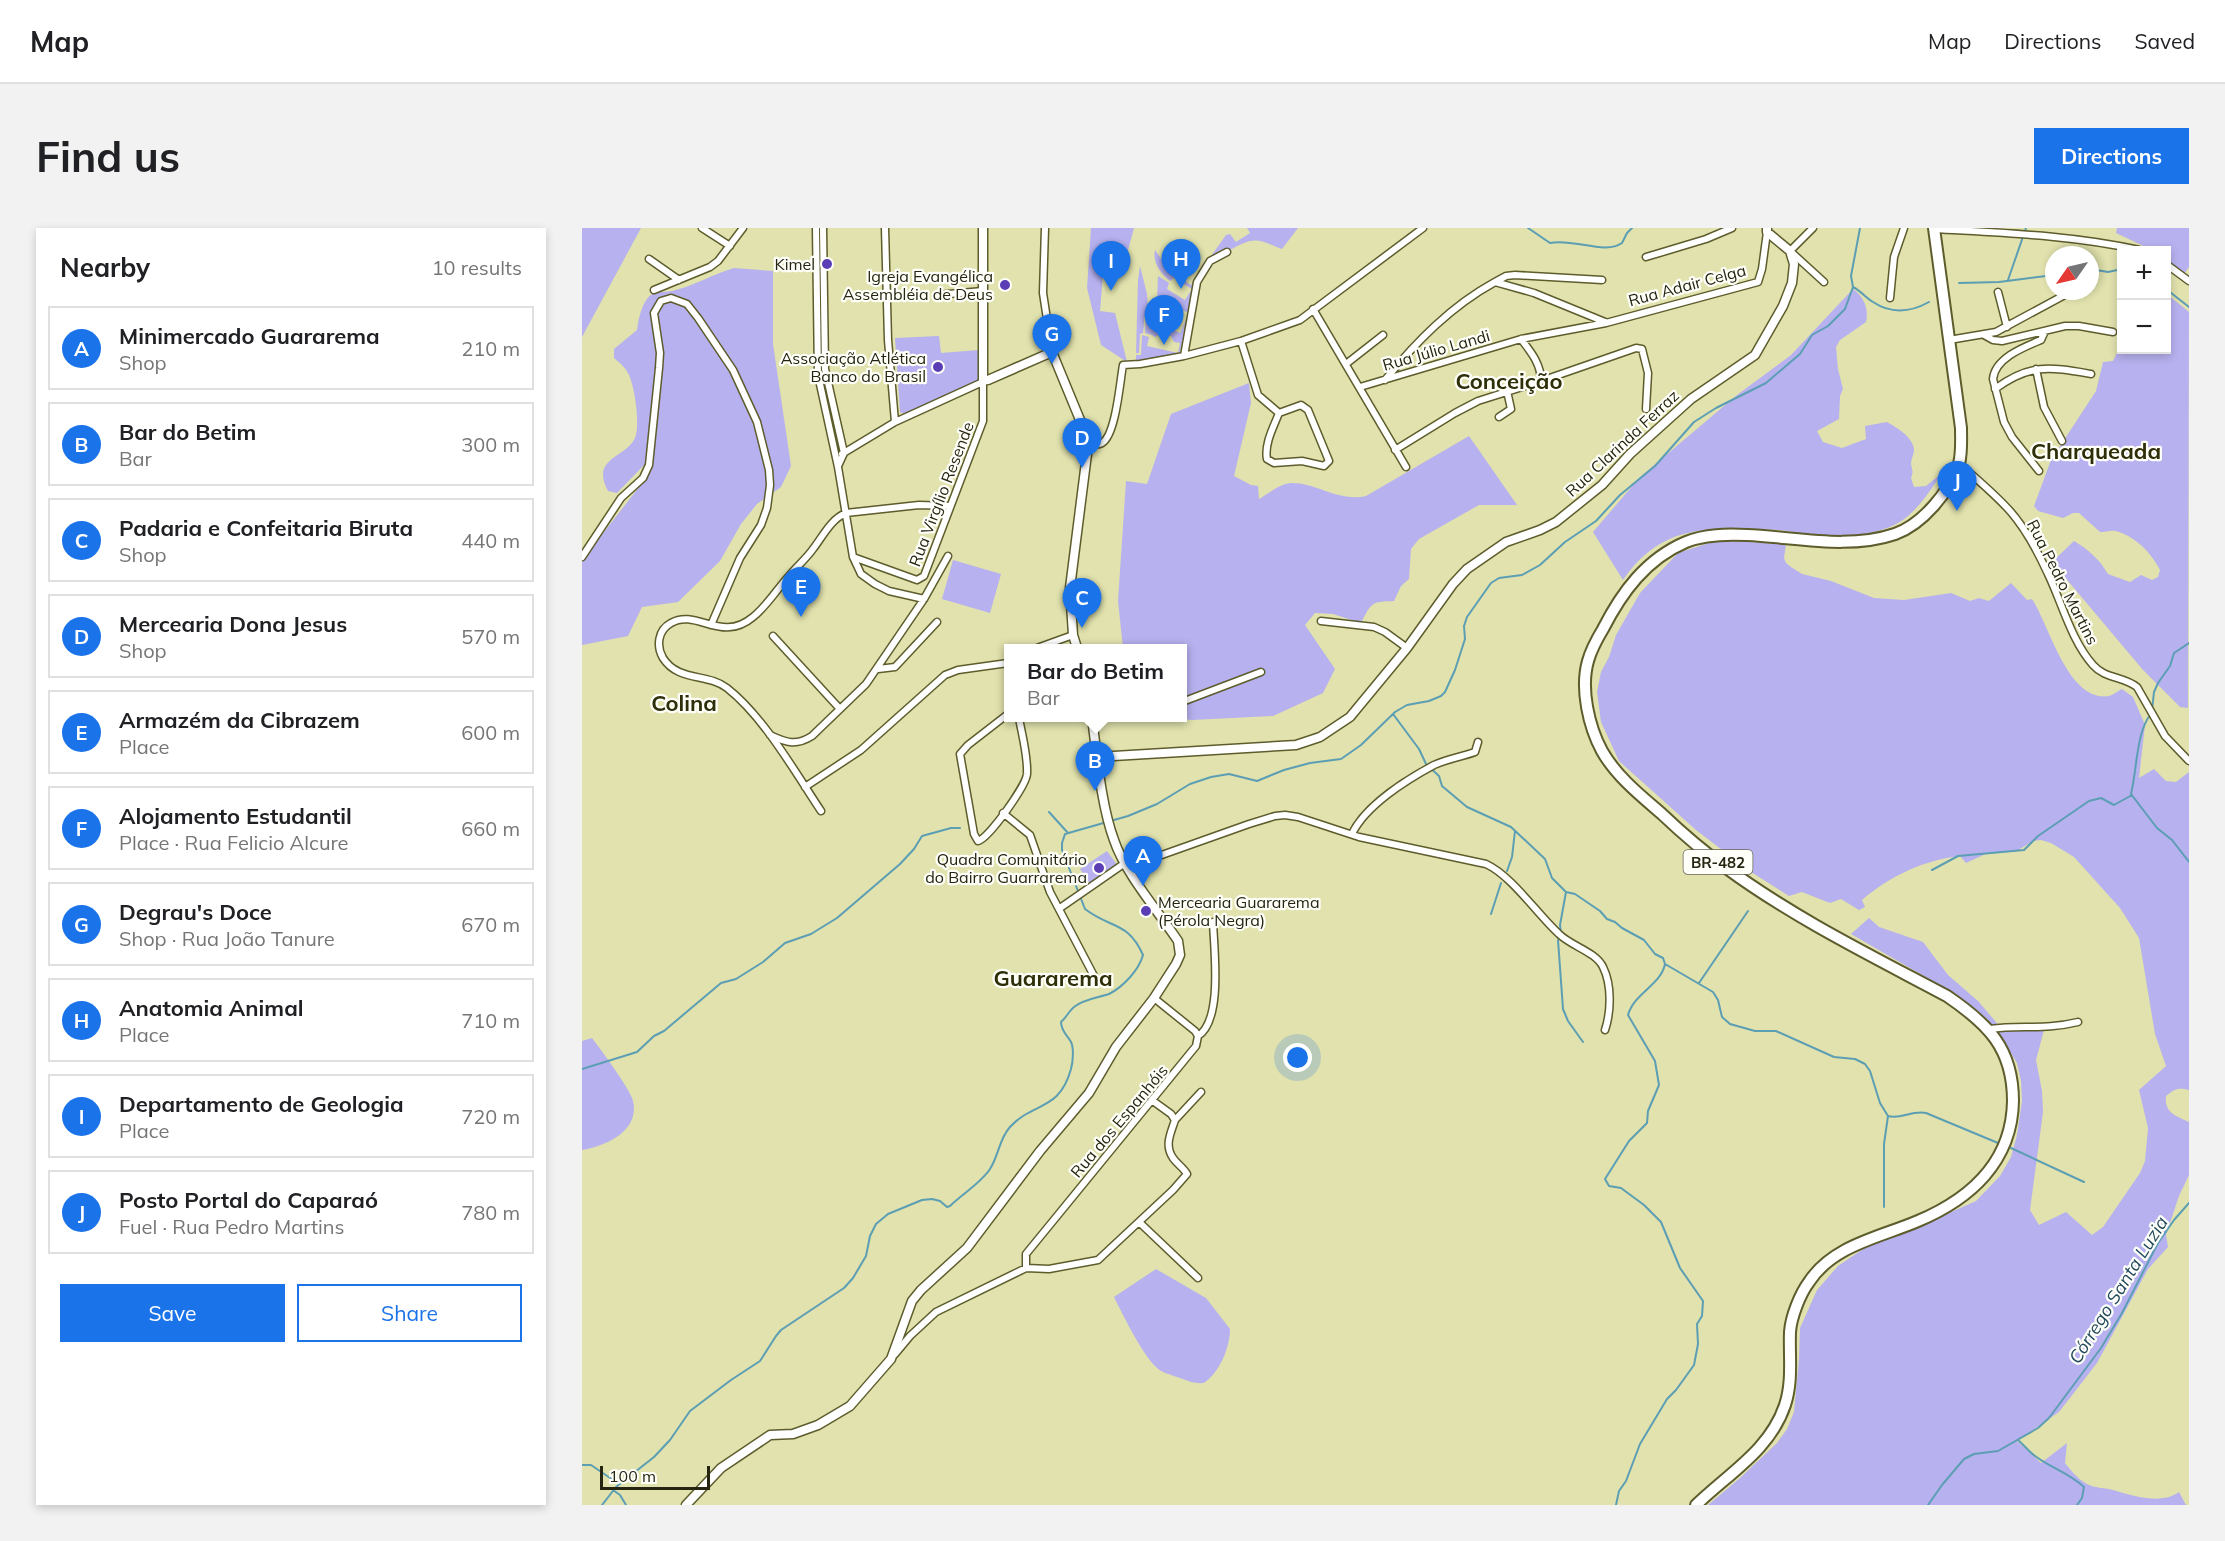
<!DOCTYPE html>
<html lang="en">
<head>
<meta charset="utf-8">
<style>
	:root { --surface:#fff; --page:#f2f2f2; --text:#202124; --muted:#757577; --line:#e0e0e0; --accent:#1a73e8 }
	body { margin:0; font-family:Mulish,sans-serif; background:var(--page); color:var(--text) }
	.controls { position:absolute; right:18px; top:18px; display:grid; overflow:hidden; border-radius:0px; box-shadow:0 3px 9px #0003 }
	.controls button { width:54px; height:54px; display:grid; place-items:center; padding:0; border:0; border-bottom:2px solid var(--line); background:var(--surface); color:var(--text); font:30px sans-serif }
	.compass { position:absolute; left:1463px; top:18px; width:54px; height:54px; border-radius:50%; background:var(--surface); box-shadow:0 3px 9px #0003; rotate:236deg }
	.scale { position:absolute; left:18px; bottom:15px; width:110px; box-sizing:border-box; padding-left:6px; border:3px solid #252511; border-top:0; font-size:16px; line-height:21px; white-space:nowrap; color:#252511; -webkit-text-stroke:4px #fffffa; paint-order:stroke }
	.you { position:absolute; left:716px; top:830px; width:21px; height:21px; margin:-15px; border:4px solid #fff; border-radius:50%; background:#1a73e8; box-shadow:0 0 0 9px #1a73e833 }
	.badge { display:grid; place-items:center; width:39px; height:39px; border-radius:50%; background:var(--accent); color:#fff; font-size:20px; font-weight:700 }
	.pin { position:absolute; translate:-50% -50px; filter:drop-shadow(0 2px 3px #0008) }
	.pin::after { content:''; position:absolute; top:32px; width:21px; height:18px; background:inherit; clip-path:polygon(0 0,100% 0,50% 100%) }
	.popup { position:absolute; left:422px; top:416px; width:183px; height:78px; box-sizing:border-box; display:grid; place-content:center; border-radius:0px; background:var(--surface); filter:drop-shadow(0 2px 4px #0005); font-size:20px; white-space:nowrap; color:var(--muted) }
	.popup b { font-size:22px; color:var(--text) }
	.popup::after { content:''; position:absolute; left:50%; top:100%; margin-left:-12px; border:12px solid transparent; border-top-color:var(--surface) }
	.list { margin:0; padding:0; list-style:none }
	h2 { display:flex; justify-content:space-between; align-items:center; height:78px; margin:0; padding:0 24px; font-size:26px }
	h2 small { font-size:20px; font-weight:400; color:var(--muted) }
	.list li { display:grid; grid-template-columns:39px 1fr auto; gap:18px; align-items:center; box-sizing:border-box; height:84px; margin:0 12px 12px; padding:0 12px; border:2px solid var(--line); border-radius:0px }
	.list b { display:block; font-size:22px; white-space:nowrap }
	.list p { margin:0; font-size:20px; white-space:nowrap; color:var(--muted) }
	.list em { font-size:20px; font-style:normal; color:var(--muted) }
	.actions { display:flex; gap:12px; padding:18px 24px }
	.actions a { flex:1; padding:14px 0; border:2px solid var(--accent); border-radius:0px; text-align:center; font-size:21px; color:var(--accent) }
	.actions .main { background:var(--accent); color:#fff }
	.map { position:relative; flex:none; width:1607px; height:1277px; overflow:hidden; border-radius:0px }
	header { display:flex; align-items:center; gap:36px; box-sizing:border-box; height:84px; padding:0 30px; background:var(--surface); border-bottom:2px solid var(--line) }
	header strong { font-size:28px }
	nav { display:flex; gap:33px; margin-inline-start:auto; font-size:21px }
	.intro { display:flex; align-items:center; justify-content:space-between; box-sizing:border-box; height:144px; padding:0 36px }
	h1 { margin:0; font-size:42px }
	.button { padding:15px 27px; border-radius:0px; background:var(--accent); color:#fff; font-size:21px; font-weight:700 }
	main { display:flex; gap:36px; padding:0 36px }
	aside { flex:1; background:var(--surface); border-radius:0px; box-shadow:0 3px 9px #0003 }
	.map>svg:first-child { display:block }
	.green { fill:#b7b1ef }
	.lines { fill:none; stroke-linecap:round; stroke-linejoin:round }
	.stream { stroke:#5c9eb4; stroke-width:2 }
	.street-casing { stroke:#5d5c2c; stroke-width:9 }
	.secondary-casing { stroke:#5d5c2c; stroke-width:11 }
	.highway-casing { stroke:#5d5c2c; stroke-width:14 }
	.street { stroke:#fff; stroke-width:6 }
	.secondary { stroke:#fff; stroke-width:8 }
	.highway { stroke:#fff; stroke-width:10 }
	.poi-dot { fill:#5b3eb6; stroke:#fffffa; stroke-width:2 }
	.labels { text-anchor:middle; dominant-baseline:central; stroke-width:4.5; stroke-linejoin:round; paint-order:stroke }
	.shield { fill:#fffffa; stroke:#666657; stroke-width:1.5 }
	.shield-label { font-size:15px; font-weight:bold; fill:#252511 }
	.poi-label { font-size:16px; fill:#252511; stroke:#fffffa; text-anchor:end }
	.street-label { font-size:16px; fill:#252511; stroke:#fffffa }
	.water-label { font-size:18px; font-style:italic; fill:#224a5c; stroke:#fffffa }
	.district-label { font-size:22px; font-weight:bold; fill:#2e2e08; stroke:#fffffa }
</style>
</head>
<body>
<header>
<strong>Map</strong>
<nav><a>Map</a><a>Directions</a><a>Saved</a></nav>
</header>
<div class="intro"><h1>Find us</h1><a class="button">Directions</a></div>
<main>
<aside>
<h2>Nearby<small>10 results</small></h2>
<ul class="list">
<li><span class="badge">A</span><div><b>Minimercado Guararema</b><p>Shop</p></div><em>210 m</em></li>
<li><span class="badge">B</span><div><b>Bar do Betim</b><p>Bar</p></div><em>300 m</em></li>
<li><span class="badge">C</span><div><b>Padaria e Confeitaria Biruta</b><p>Shop</p></div><em>440 m</em></li>
<li><span class="badge">D</span><div><b>Mercearia Dona Jesus</b><p>Shop</p></div><em>570 m</em></li>
<li><span class="badge">E</span><div><b>Armazém da Cibrazem</b><p>Place</p></div><em>600 m</em></li>
<li><span class="badge">F</span><div><b>Alojamento Estudantil</b><p>Place · Rua Felicio Alcure</p></div><em>660 m</em></li>
<li><span class="badge">G</span><div><b>Degrau's Doce</b><p>Shop · Rua João Tanure</p></div><em>670 m</em></li>
<li><span class="badge">H</span><div><b>Anatomia Animal</b><p>Place</p></div><em>710 m</em></li>
<li><span class="badge">I</span><div><b>Departamento de Geologia</b><p>Place</p></div><em>720 m</em></li>
<li><span class="badge">J</span><div><b>Posto Portal do Caparaó</b><p>Fuel · Rua Pedro Martins</p></div><em>780 m</em></li>
</ul>
<div class="actions"><a class="main">Save</a><a>Share</a></div>
</aside>
<div class="map">
<svg width="1607" height="1277" viewBox="0 0 1607 1277">
	<rect width="100%" height="100%" fill="#e1e2ad"/>
	<!-- green -->
	<path class="green" d="M0 0H59L0 109Z
		M509 0H552L539 48 521 47 518 83 533 85 545 134 519 117 505 60Z
		M665 0H716L700 21C673 10 672 9 646 23L644 20 638 23 639 26 627 31 644 7 648 6 654 14 668 5Z
		M1535 0H1607V39L1602 46 1585 33 1584 22H1570L1534 5Z
		M573 22 580 32 588 36 585 41 609 57 620 41 597 127 554 135V127H559L560 107 567 109 565 118 596 125 598 115 592 114 589 108 578 106 573 109 570 107 563 105 564 75 561 105 558 106 557 125H554L556 52 558 38 565 66 567 91 598 105 607 85 577 72 575 73 576 48 587 55 585 61 603 72 610 61 592 50 588 53C579 46 570 34 573 22Z
		M152 40 191 43V116L209 238 199 259 175 276 159 296 138 333 96 374 60 379 46 408 0 417V332L61 254 65 245 64 235 35 265 26 263C9 231 40 231 52 212 59 200 53 160 47 147 44 140 38 135 32 130V121L55 102C56 93 59 79 65 71 71 62 81 65 90 63 112 58 131 46 152 40Z
		M1271 61C1282 69 1287 81 1284 94L1258 112 1254 119 1256 141 1261 161 1258 168 1257 191 1235 203 1241 214 1260 220 1284 211 1283 198 1305 194C1315 200 1330 208 1332 221 1332 227 1329 231 1329 236 1330 242 1332 243 1329 250L1332 259 1344 258 1360 245C1350 260 1340 276 1326 288 1315 298 1298 303 1284 306 1254 311 1227 306 1197 302 1185 301 1173 301 1161 301 1108 299 1072 307 1041 352L1011 304 1058 249 1155 167 1209 127Z
		M1585 66 1607 84 1606 480 1598 479 1561 442 1470 334 1492 313C1506 321 1518 332 1526 346L1548 354 1559 347 1570 352 1576 349 1578 342C1570 326 1555 310 1537 304 1530 301 1525 304 1518 304L1497 285H1491L1481 290 1456 283 1452 278 1469 232 1514 163 1521 134 1531 133 1539 116 1540 122H1584Z
		M357 108 359 125 397 122 398 154 322 186 318 184 313 110Z
		M667 155 669 175 652 248 669 257 676 258 677 271C687 265 699 255 710 255 735 255 756 274 784 268L887 208 935 277H897L837 311 829 321 827 351 819 358 812 373C789 374 790 374 779 395L751 386 733 385 723 397 753 441 741 465 691 488 610 492 589 490H600V420H541L536 373 544 253 565 256 589 186Z
		M1148 313 1204 316 1202 330 1204 335 1209 339 1220 346 1249 353 1292 370 1322 372 1369 365 1388 373 1397 370 1407 373 1429 355 1445 372 1450 371C1467 396 1486 475 1527 468 1531 467 1536 463 1540 461L1551 469 1563 497 1557 550 1572 541 1584 553 1594 554 1607 544V862C1597 859 1592 861 1584 868 1582 885 1594 888 1607 894V947L1597 968 1584 1007 1586 1019 1566 1041 1515 1135 1477 1184 1435 1213 1459 1235 1485 1215 1483 1235C1489 1243 1498 1253 1507 1257 1514 1260 1523 1260 1531 1262 1552 1268 1579 1277 1597 1264L1604 1277H1126L1158 1250 1195 1215 1205 1201 1212 1184 1217 1131 1218 1100 1235 1062 1256 1038 1290 1015 1316 1007 1325 1001H1331L1394 973 1418 948 1429 929 1435 907 1440 873 1439 853 1435 835 1419 809 1404 790 1392 780 1373 766 1269 706 1287 690 1297 699 1341 714 1366 747 1396 773 1419 800 1462 802 1454 832 1460 863 1461 884 1448 982 1457 997 1484 984 1510 1007 1521 999 1558 945 1563 933 1566 900 1557 862 1584 838 1573 806 1557 710 1538 680 1492 629 1469 615 1459 612 1451 613 1433 624H1408L1384 635 1378 628C1342 632 1308 648 1280 672L1283 679 1277 682 1259 671 1248 675 1220 664 1207 668 1169 644 1114 602 1037 533 1019 494 1015 464 1019 444 1027 429 1034 407 1058 365 1096 325 1127 315Z
		M371 332 419 346 408 385 360 371Z
		M525 623 536 638 509 657 498 641Z
		M10 810C19 822 49 862 51 873 58 903 24 918 0 922V813Z
		M574 1041 624 1070 648 1101C648 1119 638 1144 622 1155 611 1156 604 1152 595 1149 587 1146 580 1145 574 1139 559 1124 542 1089 532 1069Z"/>
	<g class="lines">
		<!-- stream -->
		<path class="stream" d="M946 0 968 15C991 10 1023 27 1040 15L1045 5 1050 0
			M1508 41 1526 44 1540 41
			M1426 52 1444 0
			M1377 55 1417 54 1472 47
			M1271 59C1279 63 1284 70 1291 74 1309 86 1329 84 1347 74
			M1584 61 1607 79
			M1570 482 1572 464 1576 455 1588 438 1592 425 1607 415
			M811 486 837 521 844 536 857 548 860 558 885 579 929 599 963 631 970 650 984 664 993 666 1018 683 1025 691 1033 694 1040 700 1062 712 1073 726 1081 730 1083 736 1131 764 1136 772 1140 789 1148 796 1173 803H1194L1252 829 1273 831 1283 836 1288 843 1298 875 1306 888 1302 916V979
			M1568 487C1554 506 1555 542 1549 566L1575 600 1590 612 1607 634
			M467 584 486 605
			M1350 642 1376 628 1442 622 1456 608 1507 573 1519 570 1532 577 1550 567
			M925 643 930 629 933 603
			M909 686 919 655
			M979 705 978 697 984 664
			M976 712 981 781 986 793 1001 814
			M1117 755 1166 683
			M0 841 55 824 72 808 82 803 139 755 154 751 181 734 203 715 229 706 255 690 318 636 332 621 340 608 369 600H378
			M1306 888C1318 892 1330 882 1344 885L1416 915
			M1429 920 1502 954
			M1436 1212C1442 1217 1446 1223 1453 1228 1469 1240 1487 1245 1502 1259L1500 1270 1495 1277
			M0 1237H9L37 1256
			M31 1262 38 1267 44 1277
			M20 1277 34 1259 72 1229 88 1212 108 1183 149 1152 178 1133 194 1108 199 1102 262 1060 271 1050 284 1028 288 1008 294 996 306 986 340 972 350 971 358 973 365 979 368 978C380 966 399 955 408 941 417 927 417 911 428 899 452 873 477 884 489 841 491 834 492 820 489 814 485 807 479 803 479 794 484 790 487 783 492 779 502 771 515 770 527 766 541 759 557 742 561 727 546 693 529 701 503 681L480 622V615L483 606 546 588 575 576 608 556 629 549 647 546 675 553 702 542 728 535 759 531 779 517 813 484 825 477 847 473 859 468 863 464 873 442 883 411 882 398 885 389 909 355 917 350 940 347 958 337 983 314 1014 293 1038 267 1073 238 1112 194 1134 180 1184 155 1218 126 1230 107 1246 98 1263 81 1271 59 1269 48 1278 0
			M1034 1277 1037 1263 1044 1253 1058 1216 1085 1171 1094 1162 1112 1137 1116 1116 1115 1096 1120 1088 1121 1073 1098 1040 1079 994 1062 977 1039 960 1027 958 1023 951 1047 913 1065 895 1066 883 1077 857 1073 833 1046 787C1052 765 1079 757 1083 736
			M1346 1277 1360 1257 1382 1231 1392 1226 1416 1223 1456 1200 1467 1190 1519 1120 1540 1085 1576 1015 1592 992 1607 975"/>
		<!-- street casing -->
		<g class="street-casing">
			<path id="street" d="M120 0 148 18
				M234 0 236 147 256 239 271 329 279 346 293 356 307 363 342 371
				M241 0 243 141 262 225 256 238
				M303 0 306 112 313 194
				M463 0 461 65 470 124
				M1231 0 1208 23 1242 54
				M1352 1C1420 5 1491 7 1557 22
				M1064 29 1124 11 1150 0
				M67 31 97 52
				M1584 36 1607 53
				M913 54 924 48 933 47 1020 52
				M72 62 128 39 136 33 161 0
				M1416 64 1425 99
				M355 67 401 63
				M1308 70 1312 29 1322 0
				M731 81 824 239
				M1402 107 1411 112 1420 113 1483 98H1497L1531 104
				M939 111C949 124 959 136 959 153
				M1367 112 1414 104 1490 63
				M659 113 676 167 697 185
				M602 128 615 54 628 33 645 24
				M764 136 801 107
				M1454 141 1462 179 1480 213
				M803 152C834 114 869 78 913 54L952 65 1023 94
				M778 159 939 111 1024 95 1176 54 1180 41 1185 4
				M1413 161C1448 135 1468 139 1509 146
				M719 177 726 182 747 233 742 238 720 233 692 235 685 231C682 216 692 198 697 185Z
				M917 189 929 181 925 163
				M506 218C510 217 517 217 520 215 534 207 538 153 541 137L558 136 602 128 659 113 718 92 841 0
				M813 222 873 185 896 173 959 153 1054 120 1060 121 1066 145 1064 181
				M260 226 313 194 403 153
				M1377 235C1394 251 1412 265 1428 283 1443 300 1456 324 1466 346 1480 375 1489 412 1511 437 1523 451 1541 448 1555 459L1583 508 1607 533
				M1457 243 1430 209 1422 194 1411 151C1413 130 1442 119 1459 112L1463 103
				M0 329 39 270 61 250 67 237 77 140 78 125 72 85 79 73 89 70 105 76 116 90 151 142 175 194 187 242 188 257 185 280 179 297 158 330 129 397
				M271 329 335 352 342 348 401 193V154
				M739 393 792 399 803 404 825 420
				M191 408 258 481
				M455 420 491 407
				M296 441 313 439 355 394
				M600 474 679 444
				M426 486 386 517 378 526 392 606 396 613C407 610 444 558 445 546 446 528 440 507 437 490
				M188 507C205 515 214 518 230 508L284 456 342 371 366 328
				M223 559 279 522 363 447 376 442 426 435
				M239 583C213 544 182 489 145 460 126 445 96 454 81 430 74 418 76 402 89 395 115 380 139 416 171 389 185 378 195 361 207 348 214 339 224 331 231 321 241 308 249 291 264 285L337 277 368 278
				M421 585 448 607 468 664 512 748
				M770 606C783 578 824 552 852 537 865 531 879 529 893 524L896 514
				M546 639 667 596 693 588 703 587 716 589 777 609 904 636C930 648 955 686 977 706 989 718 1014 724 1021 739 1030 757 1029 784 1023 802
				M478 680 543 635
				M1408 801C1439 797 1463 802 1496 794
				M616 808C641 792 632 722 631 694
				M593 892 619 864
				M557 994 616 1050
				M444 1040V1026L614 818 616 808 613 803 572 770
				M313 1126 328 1108 354 1084 444 1040 467 1041 516 1032 591 962 605 946C601 939 595 936 591 930 582 917 589 905 593 892L589 886 571 873"/>
		</g>
		<!-- secondary casing -->
		<g class="secondary-casing">
			<path id="secondary" d="M406 152 470 124 503 204 506 218 488 360 491 407 495 420
				M401 154V0
				M515 529 714 517 738 509 768 489 825 420 871 356 885 341 924 314 958 302 974 294 1020 257 1048 226 1109 171 1173 127 1201 78 1210 55 1212 36 1208 23 1185 4V0
				M104 1277 139 1240 188 1207 211 1206 236 1197 268 1178 309 1131 330 1073 339 1062 385 1020 458 923 507 865 534 819 572 770 594 736 598 727 596 713C576 683 543 645 532 612 519 577 515 527 510 490"/>
		</g>
		<!-- highway casing -->
		<g class="highway-casing">
			<path id="highway" d="M1114 1277C1147 1245 1188 1222 1203 1177 1211 1153 1207 1128 1208 1104 1209 1089 1218 1066 1227 1054 1251 1017 1299 1009 1336 993 1388 971 1430 934 1431 873 1431 820 1406 796 1365 768 1290 728 1212 690 1143 639 1121 623 1100 605 1080 586 1059 568 1034 548 1020 523 1007 499 998 461 1006 433 1009 422 1015 411 1021 401 1040 364 1064 331 1104 314 1123 306 1145 306 1165 307 1213 309 1266 322 1313 306 1341 296 1367 264 1377 236 1380 224 1379 212 1379 200L1352 0"/>
		</g>
		<!-- street -->
		<use href="#street" class="street"/>
		<!-- secondary -->
		<use href="#secondary" class="secondary"/>
		<!-- highway -->
		<use href="#highway" class="highway"/>
	</g>
	<!-- markers -->
	<g class="poi-dot">
		<circle cx="245" cy="36" r="6"/>
		<circle cx="423" cy="57" r="6"/>
		<circle cx="356" cy="139" r="6"/>
		<circle cx="517" cy="640" r="6"/>
		<circle cx="564" cy="683" r="6"/>
	</g>
	<g class="labels">
		<!-- shield labels -->
		<rect class="shield" x="1101.5" y="622" width="69" height="24" rx="4.5"/>
		<g class="shield-label">
			<text x="1136" y="634">BR-482</text>
		</g>
		<!-- poi labels -->
		<g class="poi-label">
			<text x="233" y="36">Kimel</text>
			<text x="411" y="48">Igreja Evangélica<tspan x="411" dy="18">Assembléia de Deus</tspan></text>
			<text x="344" y="130">Associação Atlética<tspan x="344" dy="18">Banco do Brasil</tspan></text>
			<text x="505" y="631">Quadra Comunitário<tspan x="505" dy="18">do Bairro Guarrarema</tspan></text>
			<text x="576" y="674" text-anchor="start">Mercearia Guararema<tspan x="576" dy="18">(Pérola Negra)</tspan></text>
		</g>
		<!-- street labels -->
		<g class="street-label">
			<text transform="translate(1105 57) rotate(-15)">Rua Adair Celga</text>
			<text transform="translate(854 122) rotate(-16)">Rua Júlio Landi</text>
			<text transform="translate(1040 215) rotate(-43)">Rua Clarinda Ferraz</text>
			<text transform="translate(359 266) rotate(-69)">Rua Virgílio Resende</text>
			<text transform="translate(1481 354) rotate(63)">Rua Pedro Martins</text>
			<text transform="translate(537 893) rotate(-50)">Rua dos Espanhóis</text>
		</g>
		<!-- water labels -->
		<g class="water-label">
			<text transform="translate(1536 1062) rotate(-58)">Córrego Santa Luzia</text>
		</g>
		<!-- district labels -->
		<g class="district-label">
			<text x="927" y="153">Conceição</text>
			<text x="1514" y="223">Charqueada</text>
			<text x="102" y="475">Colina</text>
			<text x="471" y="750">Guararema</text>
		</g>
	</g>
</svg>
<div class="controls">
<button>+</button>
<button>−</button>
</div>
<svg class="compass" viewBox="-18 -18 36 36"><path d="M0-13l5 13h-10z" fill="#e53935"/><path d="M0 13l5-13h-10z" fill="#757577"/></svg>
<div class="scale">100 m</div>
<div class="you"></div>
<div class="pin badge" style="left:561px;top:658px">A</div>
<div class="pin badge" style="left:513px;top:563px">B</div>
<div class="popup"><b>Bar do Betim</b>Bar</div>
<div class="pin badge" style="left:500px;top:400px">C</div>
<div class="pin badge" style="left:500px;top:240px">D</div>
<div class="pin badge" style="left:219px;top:389px">E</div>
<div class="pin badge" style="left:582px;top:117px">F</div>
<div class="pin badge" style="left:470px;top:136px">G</div>
<div class="pin badge" style="left:599px;top:61px">H</div>
<div class="pin badge" style="left:529px;top:63px">I</div>
<div class="pin badge" style="left:1375px;top:283px">J</div>
</div>
</main>
</body>
</html>
